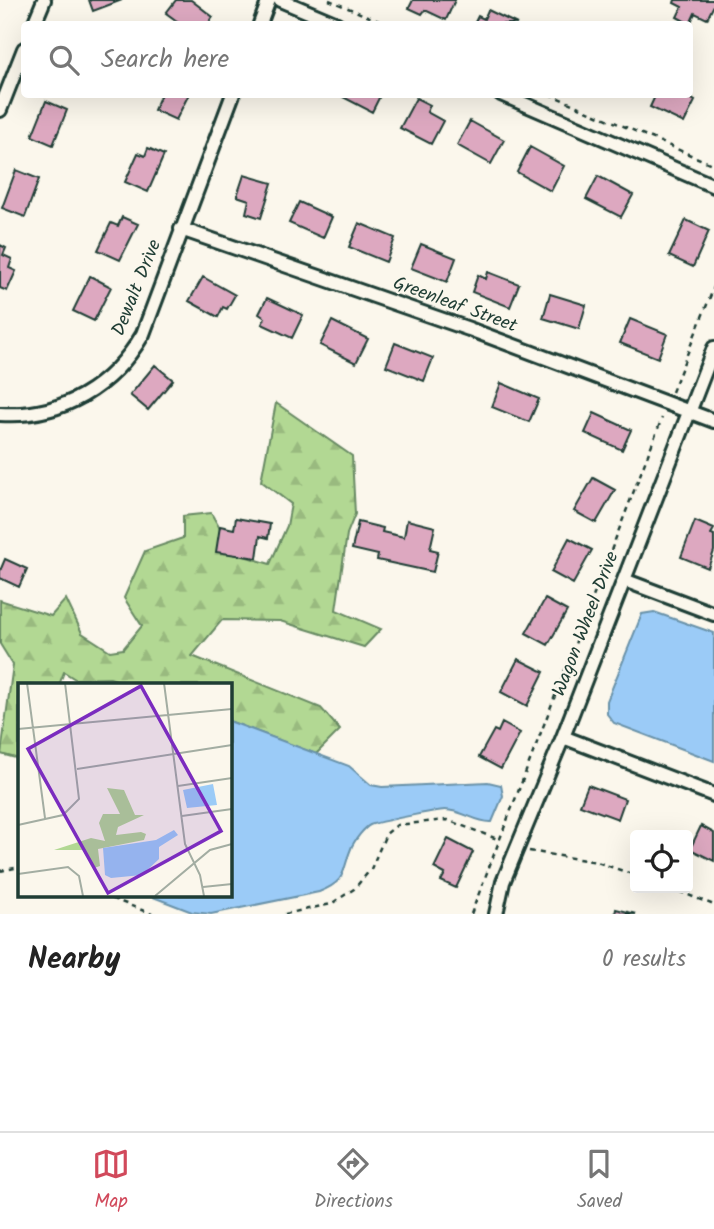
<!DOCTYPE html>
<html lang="en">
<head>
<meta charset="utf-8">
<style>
	:root { --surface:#fff; --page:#f2f2f2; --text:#222; --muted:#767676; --line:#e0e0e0; --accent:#d1495b }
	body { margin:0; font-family:Kalam,sans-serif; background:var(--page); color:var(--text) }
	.controls { position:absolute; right:21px; bottom:21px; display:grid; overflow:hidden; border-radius:7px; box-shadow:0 7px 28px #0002 }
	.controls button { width:63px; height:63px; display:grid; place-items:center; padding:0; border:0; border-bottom:2px solid var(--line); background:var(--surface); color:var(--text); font:35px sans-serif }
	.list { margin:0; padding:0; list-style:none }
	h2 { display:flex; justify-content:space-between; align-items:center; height:91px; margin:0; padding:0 28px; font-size:30px }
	h2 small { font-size:23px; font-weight:400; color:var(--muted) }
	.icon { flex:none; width:38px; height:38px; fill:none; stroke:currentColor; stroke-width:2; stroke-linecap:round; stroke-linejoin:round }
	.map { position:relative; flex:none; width:714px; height:914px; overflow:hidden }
	.search { position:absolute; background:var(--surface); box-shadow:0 7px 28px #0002; left:21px; right:21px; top:21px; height:77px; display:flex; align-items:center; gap:18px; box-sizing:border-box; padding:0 24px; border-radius:7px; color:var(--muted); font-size:26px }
	.sheet { height:217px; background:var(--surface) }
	nav { display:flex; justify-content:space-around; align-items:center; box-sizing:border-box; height:98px; border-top:2px solid var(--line); background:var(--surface); font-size:19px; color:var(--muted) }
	nav a { display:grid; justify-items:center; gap:4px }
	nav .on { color:var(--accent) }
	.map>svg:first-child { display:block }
	.forest { fill:url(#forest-firs); stroke:#688a64; stroke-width:2 }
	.water { fill:#9bcbf7; stroke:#6992a9; stroke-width:2 }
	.building { fill:#dda8c0; stroke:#1f3d34; stroke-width:2 }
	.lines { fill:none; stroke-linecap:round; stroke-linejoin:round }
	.street-casing { stroke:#1f3d34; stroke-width:18 }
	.path { stroke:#1f3d34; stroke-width:2.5; stroke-dasharray:5 5; stroke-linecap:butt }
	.street { stroke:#fbf7ec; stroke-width:12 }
	.labels { text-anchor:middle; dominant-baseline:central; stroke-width:5; stroke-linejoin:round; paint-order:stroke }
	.street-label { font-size:19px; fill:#1f3d34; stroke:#fbf7ec }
	.inset-road { fill:none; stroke:#a3ada2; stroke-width:2 }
	.view { fill:#7b2cbf; fill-opacity:0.15; stroke:#7b2cbf; stroke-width:3.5 }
	.inset-edge { fill:none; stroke:#1f3d34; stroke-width:3.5 }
</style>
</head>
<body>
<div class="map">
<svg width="714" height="914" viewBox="0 0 714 914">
	<defs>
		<pattern id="forest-firs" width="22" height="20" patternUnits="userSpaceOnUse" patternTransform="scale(1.75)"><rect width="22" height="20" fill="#b2d893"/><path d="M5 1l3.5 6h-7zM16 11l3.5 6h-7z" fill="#99ba7f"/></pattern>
	</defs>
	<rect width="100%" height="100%" fill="#fbf7ec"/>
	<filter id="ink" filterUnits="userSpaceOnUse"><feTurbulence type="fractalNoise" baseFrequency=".0143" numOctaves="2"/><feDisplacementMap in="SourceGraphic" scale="14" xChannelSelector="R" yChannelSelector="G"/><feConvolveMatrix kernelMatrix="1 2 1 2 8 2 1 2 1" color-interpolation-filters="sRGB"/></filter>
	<g filter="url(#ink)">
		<!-- forest -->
		<path class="forest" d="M276 403 352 456 355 514 347 534 336 610 381 629 364 647 280 621 222 620 192 656 321 708 340 730 316 754 229 721V685H131L110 678 75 679 64 672 59 685H19V759L1 754 13 665 0 644V600L51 616 66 599 82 633 110 651 123 649 142 626 124 598 145 551 183 538V516L211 513 234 553 270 564 287 526 291 504 261 481Z"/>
		<!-- water -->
		<path class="water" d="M654 612 714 633V761L614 723 607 714V701L642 614Z
			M229 721 349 766 371 785 382 787 488 782 501 785 503 796 492 822C476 823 462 810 445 810 437 810 377 822 370 825 364 828 355 840 352 846 341 871 349 880 319 892L211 914 192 912 148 895H229Z"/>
		<!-- building -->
		<path class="building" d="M89 0H122L93 11Z
			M176 0H191L213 17 208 24H181L166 13Z
			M413 0H455L446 20 425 10 422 14 409 8Z
			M675 0H714V5L707 19 695 13 690 24 677 17 682 7 674 3Z
			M488 10 517 24H474L478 16 484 19Z
			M161 94H189L176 120 154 110Z
			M344 94H381L372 112 343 97Z
			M656 94H683L695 101 684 123 650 107Z
			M416 98 430 105 427 112 443 121 431 144 400 128Z
			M46 101 67 110 53 145 32 136Z
			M470 121 504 140 491 164 457 145Z
			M530 147 564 166 551 191 517 172Z
			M148 148 164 155 148 192 125 182 138 153 145 156Z
			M16 170 39 179 25 217 2 208Z
			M244 175 272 183 261 218 246 213 249 200 237 196Z
			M598 176 633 195 621 217 586 199Z
			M299 202 332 217 323 238 289 223Z
			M122 217 138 224 120 260 98 250 111 223 118 226Z
			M686 220 709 231 693 267 669 256Z
			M359 223 395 238 386 262 349 247Z
			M421 244 456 258 447 282 411 268Z
			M0 245 6 248 3 255 12 259 9 268 16 271 7 291 0 288Z
			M488 272 519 284 510 307 472 292 478 275 486 279Z
			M90 276 111 287 94 321 73 311Z
			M203 277 235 295 227 309 223 307 218 317 189 301Z
			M550 294 586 305 579 329 543 318Z
			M267 298 303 315 292 338 262 324 265 318 259 314Z
			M630 319 667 334 658 358 620 343Z
			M332 321 368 339 356 363 320 345Z
			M395 343 433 358 424 381 386 366Z
			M155 365 173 380 148 410 130 395Z
			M501 383 539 399 529 422 492 407Z
			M594 413 631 430 622 450 585 433Z
			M593 478 615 490 596 523 574 511Z
			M236 518 270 524 268 538 260 536 257 558 216 552 220 526 234 529Z
			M407 520 435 527 430 549 438 551 433 572 377 560 378 555 352 549 358 522 383 528 382 532 404 537Z
			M695 521 714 529 711 534 714 535V551L708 568 681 557Z
			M569 538 592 550 573 584 551 572Z
			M5 559 27 569 19 587 0 578V571Z
			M545 599 567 611 548 645 526 633Z
			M518 659 544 672 527 706 501 692Z
			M502 723 520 733 501 769 479 757 494 730 498 732Z
			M588 785 625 799 618 819 580 805Z
			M701 826 714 833V861L690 849Z
			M448 839 473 852 456 888 441 881 445 874 434 868Z
			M616 909 636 914H615Z"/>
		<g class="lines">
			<!-- street casing -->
			<g class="street-casing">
				<path id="street" d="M280 0 337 24
					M34 24 44 0
					M260 24 269 0
					M501 94 714 186
					M0 110 24 49
					M181 229 469 329 714 421
					M0 414C62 418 112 387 143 334L233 94
					M624 580 714 614
					M563 737 714 795
					M496 914 503 882 563 737 714 348"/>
			</g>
			<!-- path -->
			<path class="path" d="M329 0 386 24
				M549 94 714 165
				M672 392 714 287
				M529 851 597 862 635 875
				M0 871 19 867
				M670 888 714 905
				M103 895 152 914
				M285 914 331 904 354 889 371 869 386 834 397 825 447 820 500 840
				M471 914 662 418"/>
			<!-- street -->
			<use href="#street" class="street"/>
		</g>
	</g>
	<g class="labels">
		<!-- street labels -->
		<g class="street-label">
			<text transform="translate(137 288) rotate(-68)">Dewalt Drive</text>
			<text transform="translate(455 305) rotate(20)">Greenleaf Street</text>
			<text transform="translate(586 624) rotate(-69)">Wagon Wheel Drive</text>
		</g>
	</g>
	<!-- overview -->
	<g transform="translate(18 683)">
		<rect width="214" height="214" fill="#fbf7ec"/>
		<path d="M89 105 106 107 117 132H126L100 144 98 152 123 149 128 151 126 157 80 166 82 183 76 185 65 167H36L73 155 87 158 81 140 85 131H102Z" fill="#b2d893"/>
		<path d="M195 101 199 122 169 125 165 107ZM156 147 160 152 141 164V176L124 192 93 195 87 192 85 165 138 157Z" fill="#9bcbf7"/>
		<path class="inset-road" d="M9 0 27 135M146 0 167 161 182 192 186 213M0 46 214 26M59 86 214 62M160 103 214 95M164 133 214 126M0 142 45 132 61 116 47 0M0 191 50 184 61 193 65 213M185 204 214 201M137 213 192 167 214 161"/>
		<path class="view" d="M123 3 203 148 90 210 10 66Z"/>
		<rect width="214" height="214" class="inset-edge"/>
	</g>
</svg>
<div class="controls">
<button><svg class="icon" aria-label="locate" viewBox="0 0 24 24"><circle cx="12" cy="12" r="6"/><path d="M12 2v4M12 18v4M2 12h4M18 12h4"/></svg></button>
</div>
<div class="search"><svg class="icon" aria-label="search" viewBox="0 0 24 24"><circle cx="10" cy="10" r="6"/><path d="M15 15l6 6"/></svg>Search here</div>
</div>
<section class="sheet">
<h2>Nearby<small>0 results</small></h2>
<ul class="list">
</ul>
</section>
<nav>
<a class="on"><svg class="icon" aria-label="map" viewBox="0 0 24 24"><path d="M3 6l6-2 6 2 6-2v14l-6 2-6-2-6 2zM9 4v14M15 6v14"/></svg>Map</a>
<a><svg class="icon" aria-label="directions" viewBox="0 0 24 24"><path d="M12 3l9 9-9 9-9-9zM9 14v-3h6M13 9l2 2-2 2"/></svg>Directions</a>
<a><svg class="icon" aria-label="saved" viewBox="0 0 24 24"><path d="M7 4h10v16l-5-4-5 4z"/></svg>Saved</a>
</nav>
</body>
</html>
